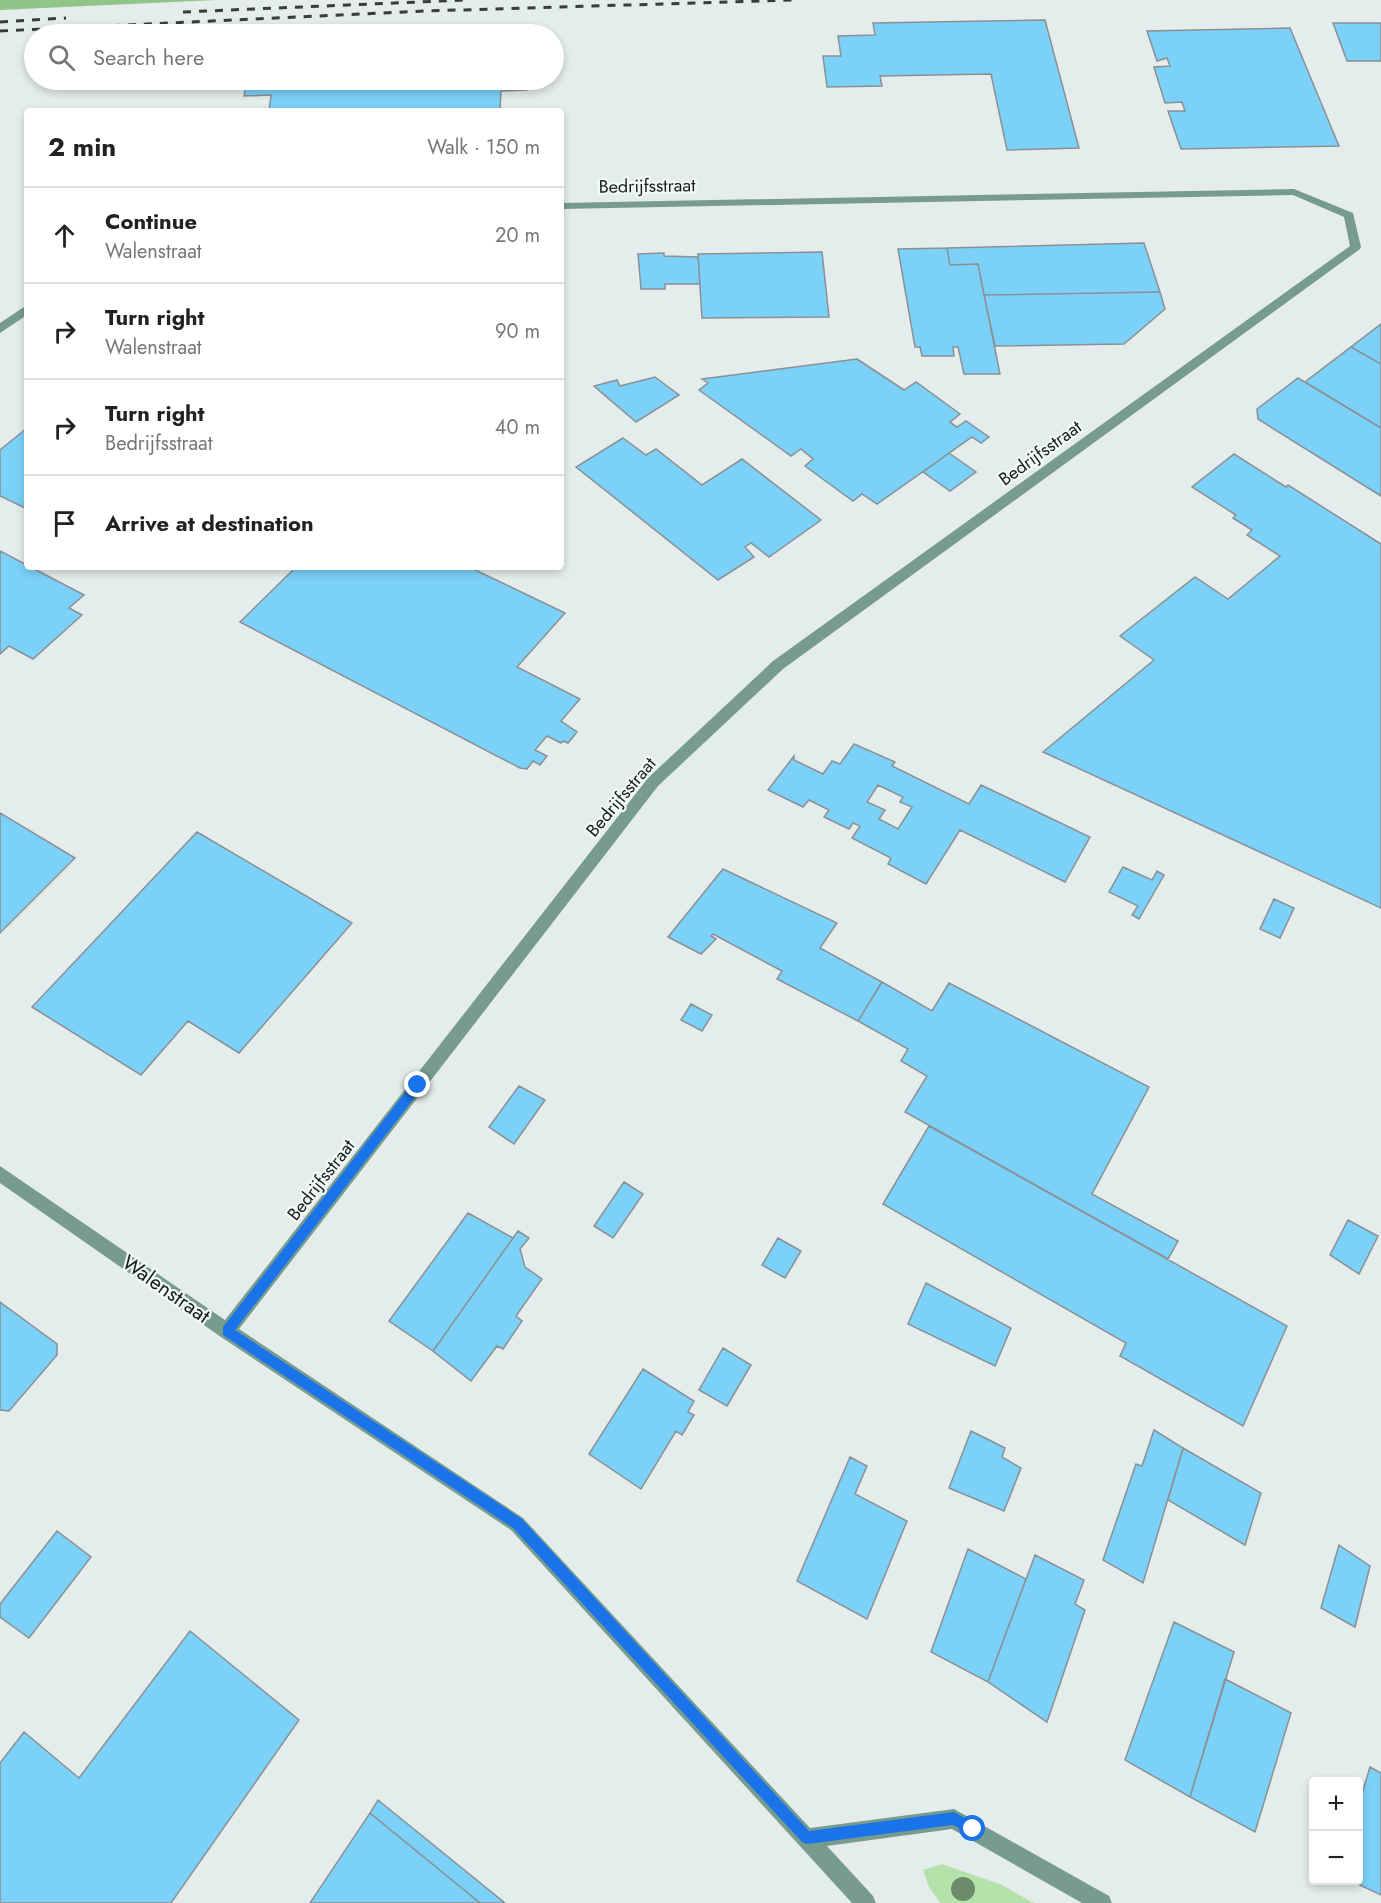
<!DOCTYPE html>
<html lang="en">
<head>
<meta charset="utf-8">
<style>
	:root { --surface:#fff; --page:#f2f2f2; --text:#222; --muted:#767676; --line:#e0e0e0 }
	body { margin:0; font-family:Jost,sans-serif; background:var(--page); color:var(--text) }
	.controls { position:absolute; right:18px; bottom:18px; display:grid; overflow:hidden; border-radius:6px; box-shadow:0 3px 9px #0003 }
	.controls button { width:54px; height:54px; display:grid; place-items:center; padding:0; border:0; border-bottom:2px solid var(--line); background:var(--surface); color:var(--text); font:30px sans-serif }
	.stop { position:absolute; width:18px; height:18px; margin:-14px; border:4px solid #1a73e8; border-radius:50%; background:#fff }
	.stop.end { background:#1a73e8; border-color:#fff; box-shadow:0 2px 6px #0008 }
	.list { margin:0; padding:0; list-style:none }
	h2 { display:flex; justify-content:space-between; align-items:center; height:78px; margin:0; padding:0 24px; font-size:26px }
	h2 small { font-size:20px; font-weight:400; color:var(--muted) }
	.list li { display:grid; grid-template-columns:39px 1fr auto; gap:18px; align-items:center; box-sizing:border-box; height:96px; padding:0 24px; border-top:2px solid var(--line) }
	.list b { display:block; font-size:22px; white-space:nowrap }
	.list p { margin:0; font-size:20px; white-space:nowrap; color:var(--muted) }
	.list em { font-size:20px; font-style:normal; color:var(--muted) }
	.icon { flex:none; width:33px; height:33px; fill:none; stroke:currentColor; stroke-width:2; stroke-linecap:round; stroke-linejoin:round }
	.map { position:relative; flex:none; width:1381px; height:1903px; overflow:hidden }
	.search { position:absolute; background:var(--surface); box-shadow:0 3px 9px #0003; left:24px; top:24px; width:540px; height:66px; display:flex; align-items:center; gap:15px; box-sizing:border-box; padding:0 21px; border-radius:33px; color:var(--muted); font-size:22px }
	.panel { position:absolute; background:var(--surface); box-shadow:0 3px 9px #0003; left:24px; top:108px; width:540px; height:462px; border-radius:6px }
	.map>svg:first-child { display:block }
	.green { fill:#b5e2ab }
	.forest { fill:#91c487 }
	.building { fill:#7bd1f8; stroke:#8a9093; stroke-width:1.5; fill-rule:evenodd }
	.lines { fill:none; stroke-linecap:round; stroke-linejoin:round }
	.minor { fill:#779c8e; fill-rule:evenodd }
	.rail { stroke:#393c3c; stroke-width:3; stroke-dasharray:8 8; stroke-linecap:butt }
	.tree { fill:#6b8b6a }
	.route { fill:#1a73e8 }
	.labels { text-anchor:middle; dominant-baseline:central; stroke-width:4.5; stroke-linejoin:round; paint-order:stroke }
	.street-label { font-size:18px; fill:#191c1c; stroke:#f1f9f9 }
	.near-street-label { font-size:21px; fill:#191c1c; stroke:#f1f9f9 }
</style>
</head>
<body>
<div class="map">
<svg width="1381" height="1903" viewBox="0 0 1381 1903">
	<rect width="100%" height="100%" fill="#e4ecec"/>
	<!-- green -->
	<path class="green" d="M942 1864 1002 1885 1034 1903H940L929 1887 923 1870Z"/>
	<!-- forest -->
	<path class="forest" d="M0 0H216L0 10Z"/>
	<!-- building -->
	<path class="building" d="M1045 20 1079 148 1007 150 991 74 880 76 882 86 827 87 823 56H841L838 36 875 35 873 23Z
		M1333 23H1381V61H1347Z
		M1290 28 1339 146 1181 149 1168 111H1185L1182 102 1165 103 1154 67 1170 66 1167 58 1157 61 1147 31Z
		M247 80H528L527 90 501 91 500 111H269L271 95 244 96Z
		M1144 243 1160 292 984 295 978 264 950 265 947 248Z
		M947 248 950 265 978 264 1000 374H964L958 347H953L954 356H922L920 347H915L898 249Z
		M822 252 829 317 702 318 698 254Z
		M664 253V256L698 257 700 284H665V289H641L638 254Z
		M1160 292 1165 309 1124 344 995 346 984 295Z
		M1381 324V364L1351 347Z
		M1351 347 1381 364V428L1305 382Z
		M857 359 904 390 916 382 960 414 950 422 957 427 966 421 989 437 981 443 972 437 877 504 862 494 853 501 805 466 813 459 801 449 791 456 699 390 708 383 702 379Z
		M655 377 679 395 636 422 594 386 617 380 620 386Z
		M1298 378 1381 428V496L1258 419 1257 409Z
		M27 428V509L0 496V450Z
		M623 438 646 455 656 449 702 485 742 459 821 520 769 557 751 543 745 547 754 557 718 580 576 467Z
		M949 453 976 472 950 491 923 472Z
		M1234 454 1286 487 1288 485 1381 544V908L1043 752 1154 660 1120 636 1195 577 1228 599 1280 556 1247 535 1252 530 1233 518 1236 515 1192 487Z
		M0 551 84 595 69 608 82 615 33 659 9 646 0 654Z
		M296 567H469L565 613 517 667 580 699 561 721 577 732 568 743 563 741 561 743 547 736 535 750 547 756 540 765 533 761 527 769 520 768 240 622Z
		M854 744 895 762 892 766 969 804 981 785 1090 837 1065 882 960 830 926 884 888 864 891 858 852 838 860 826 853 823 849 829 824 817 829 810 809 800 803 807 768 790 794 756V760L823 774 832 761 840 764ZM878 785 903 797 900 802 912 807 898 829 879 819 885 810 867 802Z
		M0 813 75 858 0 933Z
		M197 832 352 923 239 1053 188 1021 141 1075 32 1007Z
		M1123 867 1152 880 1157 871 1164 875 1139 919 1132 915 1138 906 1109 892Z
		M723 869 837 923 820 948 882 982 858 1021 777 979 782 971 713 934 711 936 716 939 701 954 668 937Z
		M1274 899 1294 908 1280 938 1260 929Z
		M882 982 932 1011 949 983 1149 1087 1092 1194 1178 1241 1168 1259 905 1112 927 1076 901 1061 908 1049 858 1021Z
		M691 1004 712 1015 702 1031 681 1020Z
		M519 1086 545 1100 514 1144 489 1127Z
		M929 1126 1287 1326 1243 1426 1120 1356 1126 1343 883 1204Z
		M624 1182 643 1194 613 1238 594 1226Z
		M468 1213 513 1238 433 1351 389 1321Z
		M1348 1220 1378 1236 1359 1274 1330 1255Z
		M518 1231 529 1238 520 1249 525 1267 542 1279 516 1316 522 1321 503 1349 497 1346 471 1381 433 1351Z
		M778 1238 801 1251 785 1278 762 1265Z
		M926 1283 1011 1328 995 1366 908 1324Z
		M0 1302 57 1344V1355L9 1411 0 1410Z
		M723 1348 751 1365 727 1406 699 1390Z
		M643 1369 694 1401 688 1412 694 1415 682 1435 676 1431 641 1489 589 1454Z
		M1154 1430 1183 1448 1143 1583 1103 1560 1136 1464 1142 1466Z
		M971 1431 1005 1448 1002 1457 1021 1468 1004 1511 949 1488Z
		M1183 1448 1261 1493 1245 1545 1168 1500Z
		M850 1457 867 1466 855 1494 907 1521 867 1619 797 1581Z
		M57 1531 91 1557 29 1638 0 1617V1604Z
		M1339 1545 1370 1566 1355 1627 1321 1608Z
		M968 1549 1026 1579 988 1682 931 1652Z
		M1035 1555 1084 1580 1075 1604 1085 1610 1047 1722 988 1682Z
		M1174 1622 1234 1652 1190 1797 1125 1760Z
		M190 1631 299 1720 171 1903H0V1763L24 1732 79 1778Z
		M1225 1679 1291 1713 1255 1832 1190 1797Z
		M1370 1767 1381 1773V1895L1349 1880H1358V1807Z
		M378 1800 505 1903H480L370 1813Z
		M370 1813 480 1903H310Z"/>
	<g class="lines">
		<!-- minor -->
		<path class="minor" d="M1294 189 1353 213 1361 247 1360 249 783 669 658 786 239 1329 523 1518 810 1828 954 1809 1109 1896 1112 1903H1082L952 1829 827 1846 873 1896 876 1903H852L511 1530 221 1337 0 1183V1166L225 1320 648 778 773 661 1350 246 1344 217 1293 195 561 209V203Z
			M27 305V315L0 333V323Z"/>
		<!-- rail -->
		<path class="rail" d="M183 12 465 0
			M0 22 66 18
			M0 31 426 11 795 0"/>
	</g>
	<!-- trees -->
	<circle class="tree" cx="963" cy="1889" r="12"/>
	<!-- route -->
	<path class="route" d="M418 1080 423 1085 422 1088 235 1330 522 1519 809 1831 954 1812 977 1825 979 1829 977 1834 973 1836 953 1825 807 1844 802 1842 513 1528 223 1335V1327L414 1081Z"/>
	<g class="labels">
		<!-- street labels -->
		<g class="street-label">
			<text transform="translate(647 186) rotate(-1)">Bedrijfsstraat</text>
			<text transform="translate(1040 453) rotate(-36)">Bedrijfsstraat</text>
			<text transform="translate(621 797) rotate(-50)">Bedrijfsstraat</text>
			<text transform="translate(321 1180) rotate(-52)">Bedrijfsstraat</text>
		</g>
		<!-- near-street labels -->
		<g class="near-street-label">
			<text transform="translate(166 1289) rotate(35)">Walenstraat</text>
		</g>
	</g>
</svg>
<div class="controls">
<button>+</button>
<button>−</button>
</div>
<div class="stop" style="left:973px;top:1829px"></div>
<div class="stop end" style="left:418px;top:1085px"></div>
<div class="search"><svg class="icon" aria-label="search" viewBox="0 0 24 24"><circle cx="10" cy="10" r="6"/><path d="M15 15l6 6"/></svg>Search here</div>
<section class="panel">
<h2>2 min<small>Walk · 150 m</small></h2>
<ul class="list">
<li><svg class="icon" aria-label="ahead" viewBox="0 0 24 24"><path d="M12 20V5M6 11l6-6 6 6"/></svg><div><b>Continue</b><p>Walenstraat</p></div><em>20 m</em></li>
<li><svg class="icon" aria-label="right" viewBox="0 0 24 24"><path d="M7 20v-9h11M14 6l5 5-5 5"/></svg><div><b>Turn right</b><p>Walenstraat</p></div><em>90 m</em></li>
<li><svg class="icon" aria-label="right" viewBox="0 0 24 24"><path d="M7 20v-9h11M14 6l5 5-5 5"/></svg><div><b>Turn right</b><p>Bedrijfsstraat</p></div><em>40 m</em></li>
<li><svg class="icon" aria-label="arrive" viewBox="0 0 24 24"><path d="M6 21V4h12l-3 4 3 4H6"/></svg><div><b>Arrive at destination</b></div></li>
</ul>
</section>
</div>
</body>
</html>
